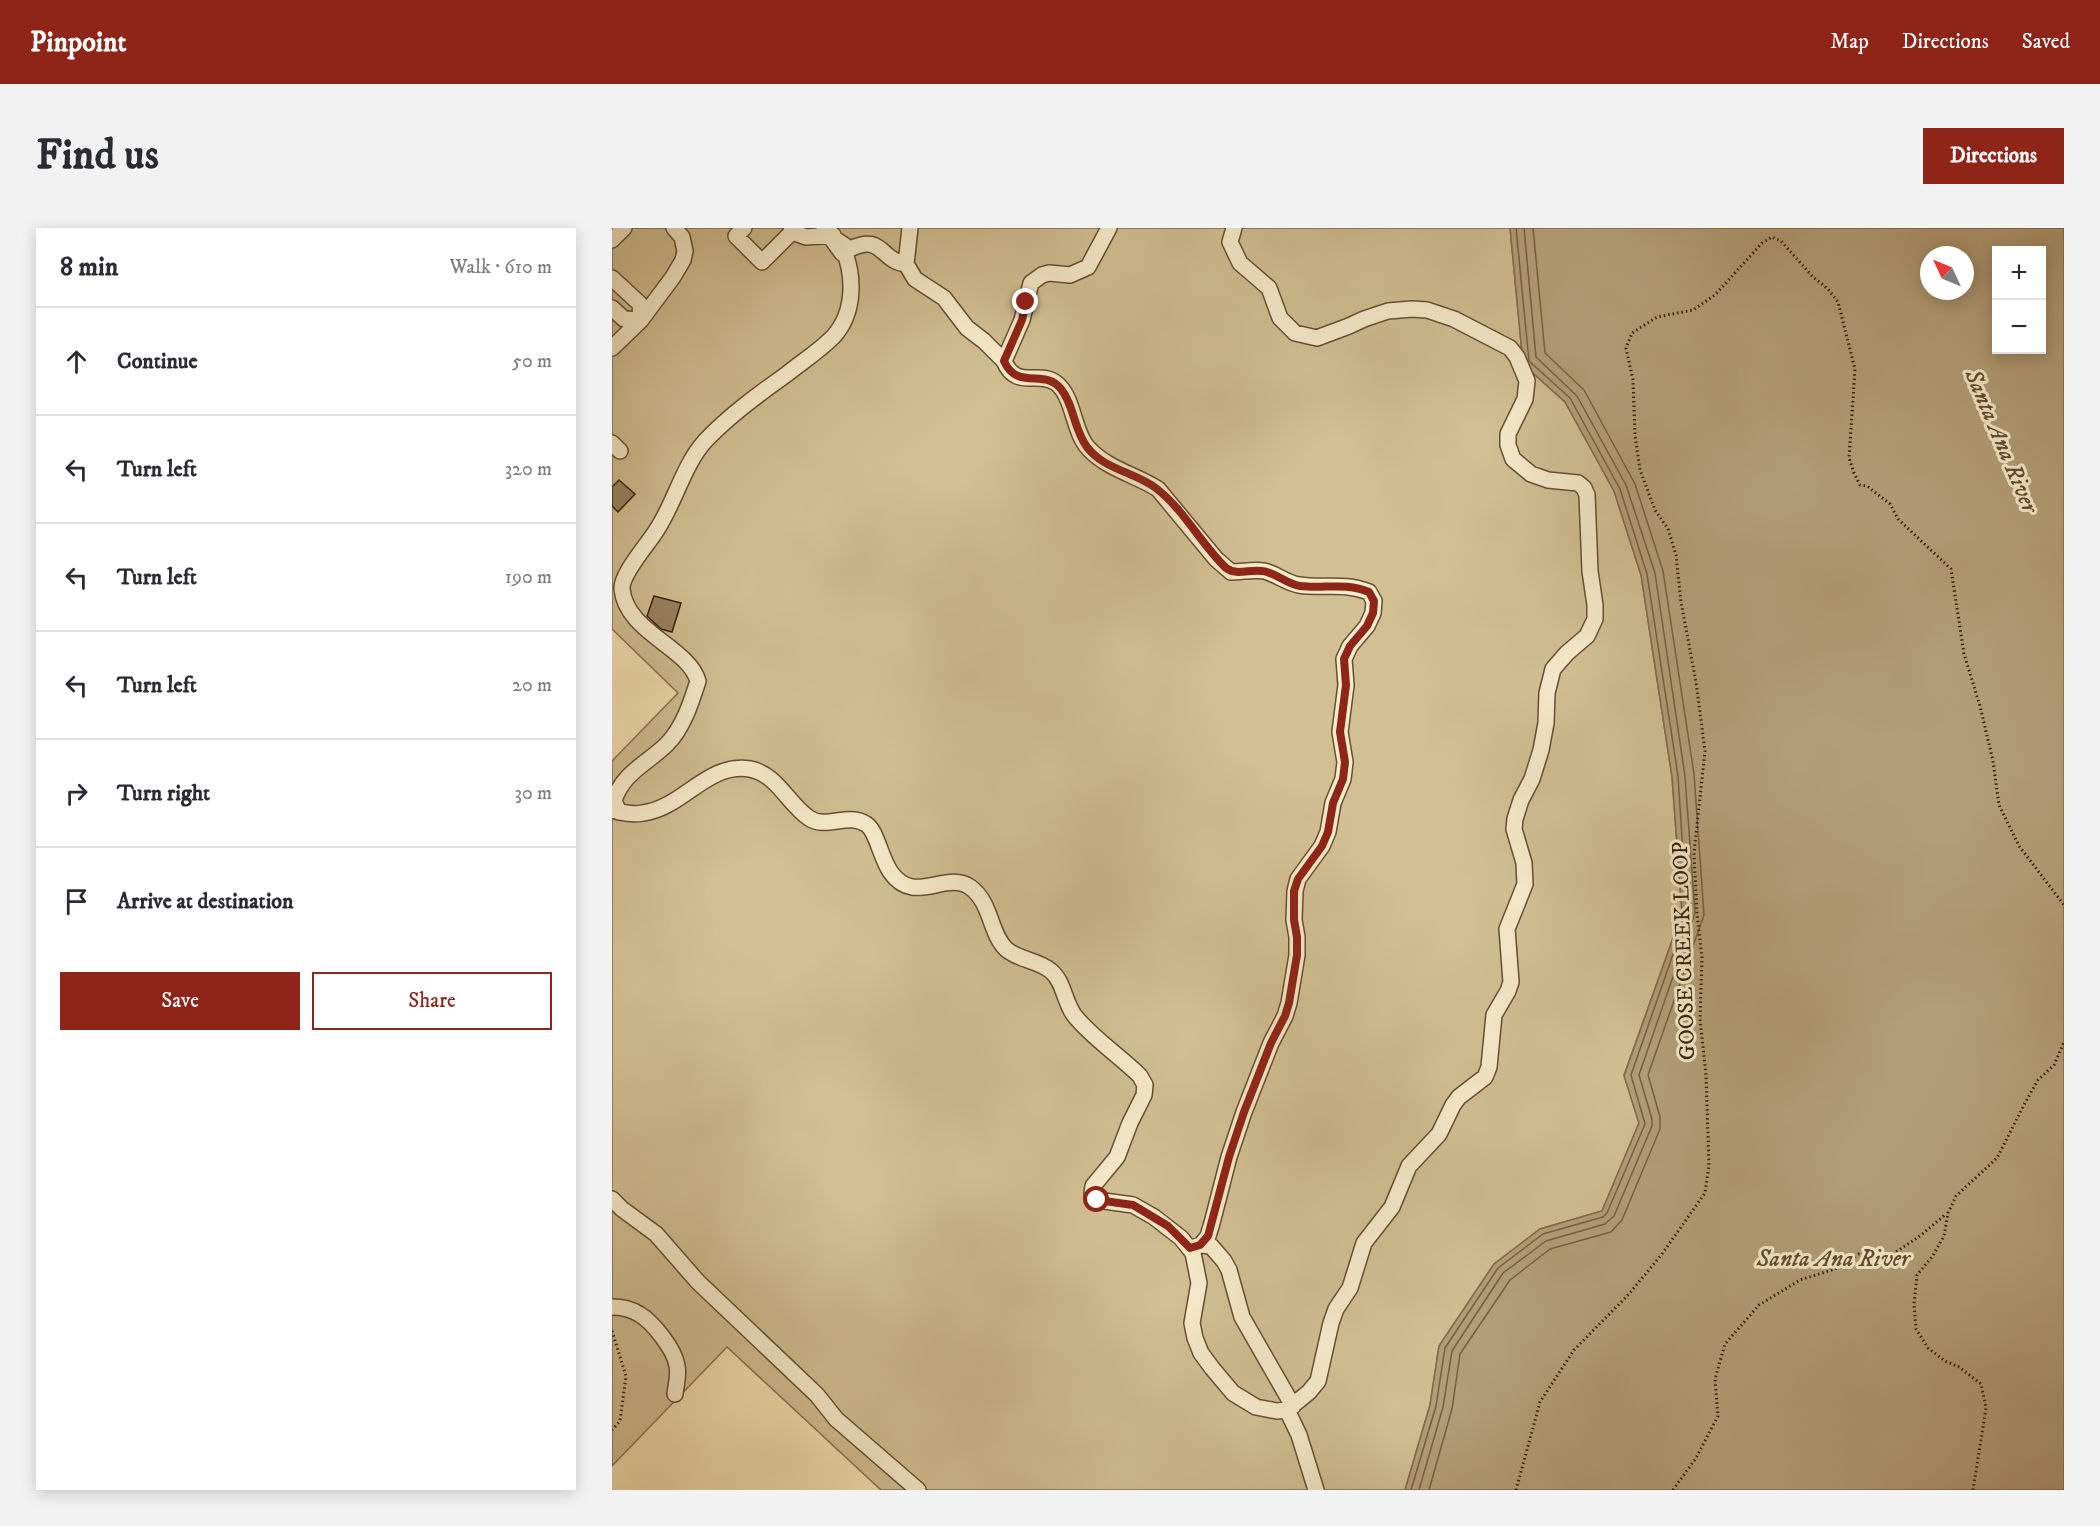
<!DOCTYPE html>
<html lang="en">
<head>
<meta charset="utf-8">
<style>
	:root { --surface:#fff; --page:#f2f2f3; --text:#2b2b33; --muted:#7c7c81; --line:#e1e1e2; --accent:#8f2418 }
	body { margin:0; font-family:"IM FELL DW Pica",serif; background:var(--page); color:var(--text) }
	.controls { position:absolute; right:18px; top:18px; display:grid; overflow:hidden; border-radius:0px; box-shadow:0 3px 15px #0003 }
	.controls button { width:54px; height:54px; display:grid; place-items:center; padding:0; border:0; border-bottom:2px solid var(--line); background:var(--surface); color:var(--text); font:30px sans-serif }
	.compass { position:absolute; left:1308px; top:18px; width:54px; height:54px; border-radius:50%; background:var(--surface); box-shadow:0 3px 15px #0003; rotate:314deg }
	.stop { position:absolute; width:18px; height:18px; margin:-14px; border:4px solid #8f2418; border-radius:50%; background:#fff }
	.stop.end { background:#8f2418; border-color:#fff; box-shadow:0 2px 6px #0008 }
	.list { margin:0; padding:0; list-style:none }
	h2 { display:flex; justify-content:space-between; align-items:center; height:78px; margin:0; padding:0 24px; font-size:26px }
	h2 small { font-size:20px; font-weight:400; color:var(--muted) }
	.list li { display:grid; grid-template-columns:39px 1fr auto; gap:18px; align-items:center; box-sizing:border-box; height:108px; padding:0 24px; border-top:2px solid var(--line) }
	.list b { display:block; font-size:22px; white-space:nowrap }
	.list em { font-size:20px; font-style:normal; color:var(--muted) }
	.actions { display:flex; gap:12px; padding:18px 24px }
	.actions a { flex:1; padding:14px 0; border:2px solid var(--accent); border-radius:0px; text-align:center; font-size:21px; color:var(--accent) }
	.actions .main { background:var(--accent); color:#fff }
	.icon { flex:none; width:33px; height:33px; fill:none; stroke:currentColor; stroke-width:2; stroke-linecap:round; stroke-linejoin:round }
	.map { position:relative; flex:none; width:1452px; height:1262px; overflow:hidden; border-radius:0px }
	header { display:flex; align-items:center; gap:36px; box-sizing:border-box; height:84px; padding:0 30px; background:var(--accent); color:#fff }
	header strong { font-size:28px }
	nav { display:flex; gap:33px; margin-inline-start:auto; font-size:21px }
	.intro { display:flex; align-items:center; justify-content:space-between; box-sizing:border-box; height:144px; padding:0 36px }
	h1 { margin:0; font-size:42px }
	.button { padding:15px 27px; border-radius:0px; background:var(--accent); color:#fff; font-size:21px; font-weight:700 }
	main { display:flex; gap:36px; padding:0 36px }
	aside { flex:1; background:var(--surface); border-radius:0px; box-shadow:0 3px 15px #0003 }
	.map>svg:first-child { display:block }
	.green { fill:#d2c094; stroke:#856e50; stroke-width:1.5 }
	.water { fill:#b39e78; stroke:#826a4c; stroke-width:1.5; fill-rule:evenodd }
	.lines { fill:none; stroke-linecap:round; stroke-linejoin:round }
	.shore { stroke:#765e42; stroke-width:1.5 }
	.building { fill:#998361; stroke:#381d0b; stroke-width:1.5 }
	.minor-casing { stroke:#664e34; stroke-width:18 }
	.path { stroke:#381d0b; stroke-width:3; stroke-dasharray:1.5 3; stroke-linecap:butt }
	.minor { stroke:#f7eccc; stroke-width:15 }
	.route { stroke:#8f2418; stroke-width:8 }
	.labels { text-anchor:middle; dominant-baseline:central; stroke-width:6; stroke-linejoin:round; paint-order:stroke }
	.street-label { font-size:22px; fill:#381d0b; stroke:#f7eccc }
	.water-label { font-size:24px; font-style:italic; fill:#634a31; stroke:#f7eccc }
</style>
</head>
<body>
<header>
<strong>Pinpoint</strong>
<nav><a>Map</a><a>Directions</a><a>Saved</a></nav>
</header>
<div class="intro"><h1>Find us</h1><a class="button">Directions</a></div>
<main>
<aside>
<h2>8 min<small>Walk · 610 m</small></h2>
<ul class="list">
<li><svg class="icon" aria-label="ahead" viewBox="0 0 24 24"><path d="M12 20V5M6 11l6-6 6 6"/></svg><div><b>Continue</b></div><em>50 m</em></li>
<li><svg class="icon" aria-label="left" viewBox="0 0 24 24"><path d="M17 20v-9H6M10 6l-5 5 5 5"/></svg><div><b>Turn left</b></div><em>320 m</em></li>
<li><svg class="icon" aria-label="left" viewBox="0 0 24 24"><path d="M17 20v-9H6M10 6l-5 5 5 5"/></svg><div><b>Turn left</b></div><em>190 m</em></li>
<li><svg class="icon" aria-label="left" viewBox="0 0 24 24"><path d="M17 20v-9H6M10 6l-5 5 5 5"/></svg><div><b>Turn left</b></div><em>20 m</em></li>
<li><svg class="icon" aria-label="right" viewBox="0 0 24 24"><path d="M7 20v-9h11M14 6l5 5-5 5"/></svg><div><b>Turn right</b></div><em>30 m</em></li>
<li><svg class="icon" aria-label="arrive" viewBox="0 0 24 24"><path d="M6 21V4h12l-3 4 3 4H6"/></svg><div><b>Arrive at destination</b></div></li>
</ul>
<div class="actions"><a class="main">Save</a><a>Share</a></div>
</aside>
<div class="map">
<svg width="1452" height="1262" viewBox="0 0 1452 1262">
	<rect width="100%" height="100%" fill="#f2e1b0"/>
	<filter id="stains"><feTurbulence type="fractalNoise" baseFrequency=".00333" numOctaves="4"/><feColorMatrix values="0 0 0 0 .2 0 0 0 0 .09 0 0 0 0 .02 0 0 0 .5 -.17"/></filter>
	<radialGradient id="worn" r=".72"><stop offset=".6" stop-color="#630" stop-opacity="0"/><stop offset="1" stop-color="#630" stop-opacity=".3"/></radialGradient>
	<!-- green -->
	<path class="green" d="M0 0H898L911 136 953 174 1002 263 1029 347 1060 549 1070 685 1012 847 1027 895 990 983 928 1001 882 1036 827 1118 818 1177 793 1262H269L115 1119 0 1238V533L66 465 0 401Z"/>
	<!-- water -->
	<path class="water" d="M898 0H1452V1262H793L818 1177 827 1118 882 1036 928 1001 990 983 1027 895 1012 848 1070 685 1060 549 1029 347 1002 263 953 174 911 136ZM1384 22H1430V122H1384ZM1317 27H1353V63H1317Z"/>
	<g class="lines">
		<!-- shore -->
		<path class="shore" d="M799 1262 824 1178 833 1120 886 1040 931 1006 991 989 995 985 1033 896 1019 847 1075 686 1066 548 1035 346 1008 261 958 170 917 133 904 0
			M807 1262 831 1179 840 1123 891 1045 934 1013 993 996 1002 988 1040 898V891L1027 847 1083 685 1073 548 1043 345 1014 257 965 168 924 129 912 0
			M817 1262 840 1181 848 1126 898 1052 938 1021 999 1004 1010 992 1048 901V889L1036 847 1092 687 1082 546 1051 343 1023 256 972 162 933 125 921 0"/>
	</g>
	<!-- building -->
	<path class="building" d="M7 252 23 266 6 284 0 278V259Z
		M42 368 69 375 60 404 49 401 35 388Z"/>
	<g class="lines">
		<!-- minor casing -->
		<g class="minor-casing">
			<path id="minor" d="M132 0 124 8 150 34 180 4 179 3 182 0
				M212 0 230 25
				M298 0 294 36 303 51 332 70 355 100 372 113 392 133
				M497 0 476 39 458 47 437 45 430 47 419 55 410 92 392 133C404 162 426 142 444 155 462 168 461 205 477 221 496 241 524 247 546 261L604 331 619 344C630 344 642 341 652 343 665 346 674 355 687 357 711 361 731 354 757 364L762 373 761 385 755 398 738 418 732 431 734 457 728 504 733 534 731 551 721 575 716 604 710 618 686 651 683 663 682 692 685 709V727L677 775 673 788 659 815 632 884 617 929 600 995 596 1008 589 1017
				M180 4 194 9 221 7
				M0 12 12 0
				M226 13 238 21C271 5 268 33 294 36
				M0 50 28 76 29 92 12 91 0 80
				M0 120 29 92 61 49 71 32 73 23 70 9 62 0
				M0 215 8 223
				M0 582C11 585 20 587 31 585 71 580 95 534 138 541 165 546 176 576 197 590 214 602 236 584 254 596 270 606 268 653 300 659 319 662 341 647 358 659 380 675 377 704 394 721 406 732 426 732 439 743 452 754 452 773 462 787 479 809 508 828 528 848L533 857 532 867 518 895 505 929 481 958 480 966 485 972 521 977 542 989 569 1010 581 1025 587 1055 580 1095 583 1110 589 1125 600 1140 621 1165 644 1179 665 1183 675 1182 697 1164 706 1153 719 1095 724 1081 738 1060 752 1015 780 979 797 938 827 906 841 877 847 869 873 849 877 839 882 787 896 763 899 754 895 701 913 656 912 635 902 601 903 591 909 572 920 551 929 522 934 495 935 465 941 441 955 425 975 408 983 391V377L978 343 975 267 972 260 966 255 936 252 919 246 901 231 896 217V206L913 171 915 153 905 129 898 120 842 91 815 82 800 81 776 83 752 91 737 98 705 110 683 105 668 90 657 60 628 35 618 14 622 0
				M7 584 2 573C10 545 36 535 55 516 71 500 79 475 86 453 76 419 14 404 10 361 9 346 36 316 44 303 63 275 71 237 94 212 118 187 147 166 175 146 190 134 207 123 221 109 244 84 243 45 229 16
				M0 971 10 981 44 1006 86 1054 205 1167 224 1191 306 1262
				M582 1019 589 1017 599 1018 612 1033 617 1042 630 1089 681 1178
				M0 1079C9 1079 19 1081 27 1086 41 1094 63 1122 65 1138 67 1146 64 1157 63 1166
				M675 1182 687 1207 704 1262"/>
		</g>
		<!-- path -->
		<path class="path" d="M0 1103 14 1148 8 1193 0 1202
			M904 1262 928 1174 962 1122 1017 1066 1050 1026 1093 965 1097 937 1094 847 1088 791 1090 730 1085 686 1082 625 1093 523 1084 454 1069 374 1064 327 1056 301 1043 282 1028 242 1023 207 1021 152 1014 120 1020 105 1045 89 1081 82 1103 67 1150 15 1160 9 1169 13 1201 49 1216 61 1226 74 1243 141 1237 230 1242 245 1248 257 1255 258 1278 276 1286 291 1339 341 1352 426 1368 478 1381 533 1387 577 1407 618 1452 677
			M1061 1262 1084 1230 1106 1188 1103 1151 1113 1116 1147 1077 1188 1052 1223 1041 1247 1026 1275 1030 1308 1008 1334 986
			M1361 1262 1374 1180 1369 1156 1347 1139 1333 1133 1316 1120 1304 1101 1302 1076 1305 1047 1320 1029 1332 1008 1336 985 1344 968 1385 930 1413 875 1426 852 1442 837 1452 814"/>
		<!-- minor -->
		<use href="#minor" class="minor"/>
	</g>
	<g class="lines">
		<!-- route -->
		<path class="route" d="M414 74 410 92 392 133C405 163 433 140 449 161 462 177 462 202 475 219 492 242 524 244 545 261 572 282 589 316 614 340 625 348 637 341 650 343 663 344 674 356 688 358 712 361 733 354 757 364L762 373 761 385 755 398 738 418 732 431 734 457 728 504 733 534 731 551 721 575 716 604 710 618 686 651 682 663V692L685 709V727L677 775 673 788 659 815 632 884 617 929 596 1008 588 1017 578 1020 556 998 521 977 485 972"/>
	</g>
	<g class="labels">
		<!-- street labels -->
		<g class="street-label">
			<text transform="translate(1072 723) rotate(-92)">GOOSE CREEK LOOP</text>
		</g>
		<!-- water labels -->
		<g class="water-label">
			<text transform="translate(1389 213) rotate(67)">Santa Ana River</text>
			<text x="1221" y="1031">Santa Ana River</text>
		</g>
	</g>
	<rect width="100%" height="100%" filter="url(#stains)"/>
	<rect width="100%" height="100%" fill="url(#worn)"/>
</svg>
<div class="controls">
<button>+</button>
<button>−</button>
</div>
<svg class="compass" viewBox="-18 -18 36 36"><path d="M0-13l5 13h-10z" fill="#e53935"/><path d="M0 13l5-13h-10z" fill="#7c7c81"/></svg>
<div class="stop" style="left:485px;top:972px"></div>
<div class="stop end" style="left:414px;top:74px"></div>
</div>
</main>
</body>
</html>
